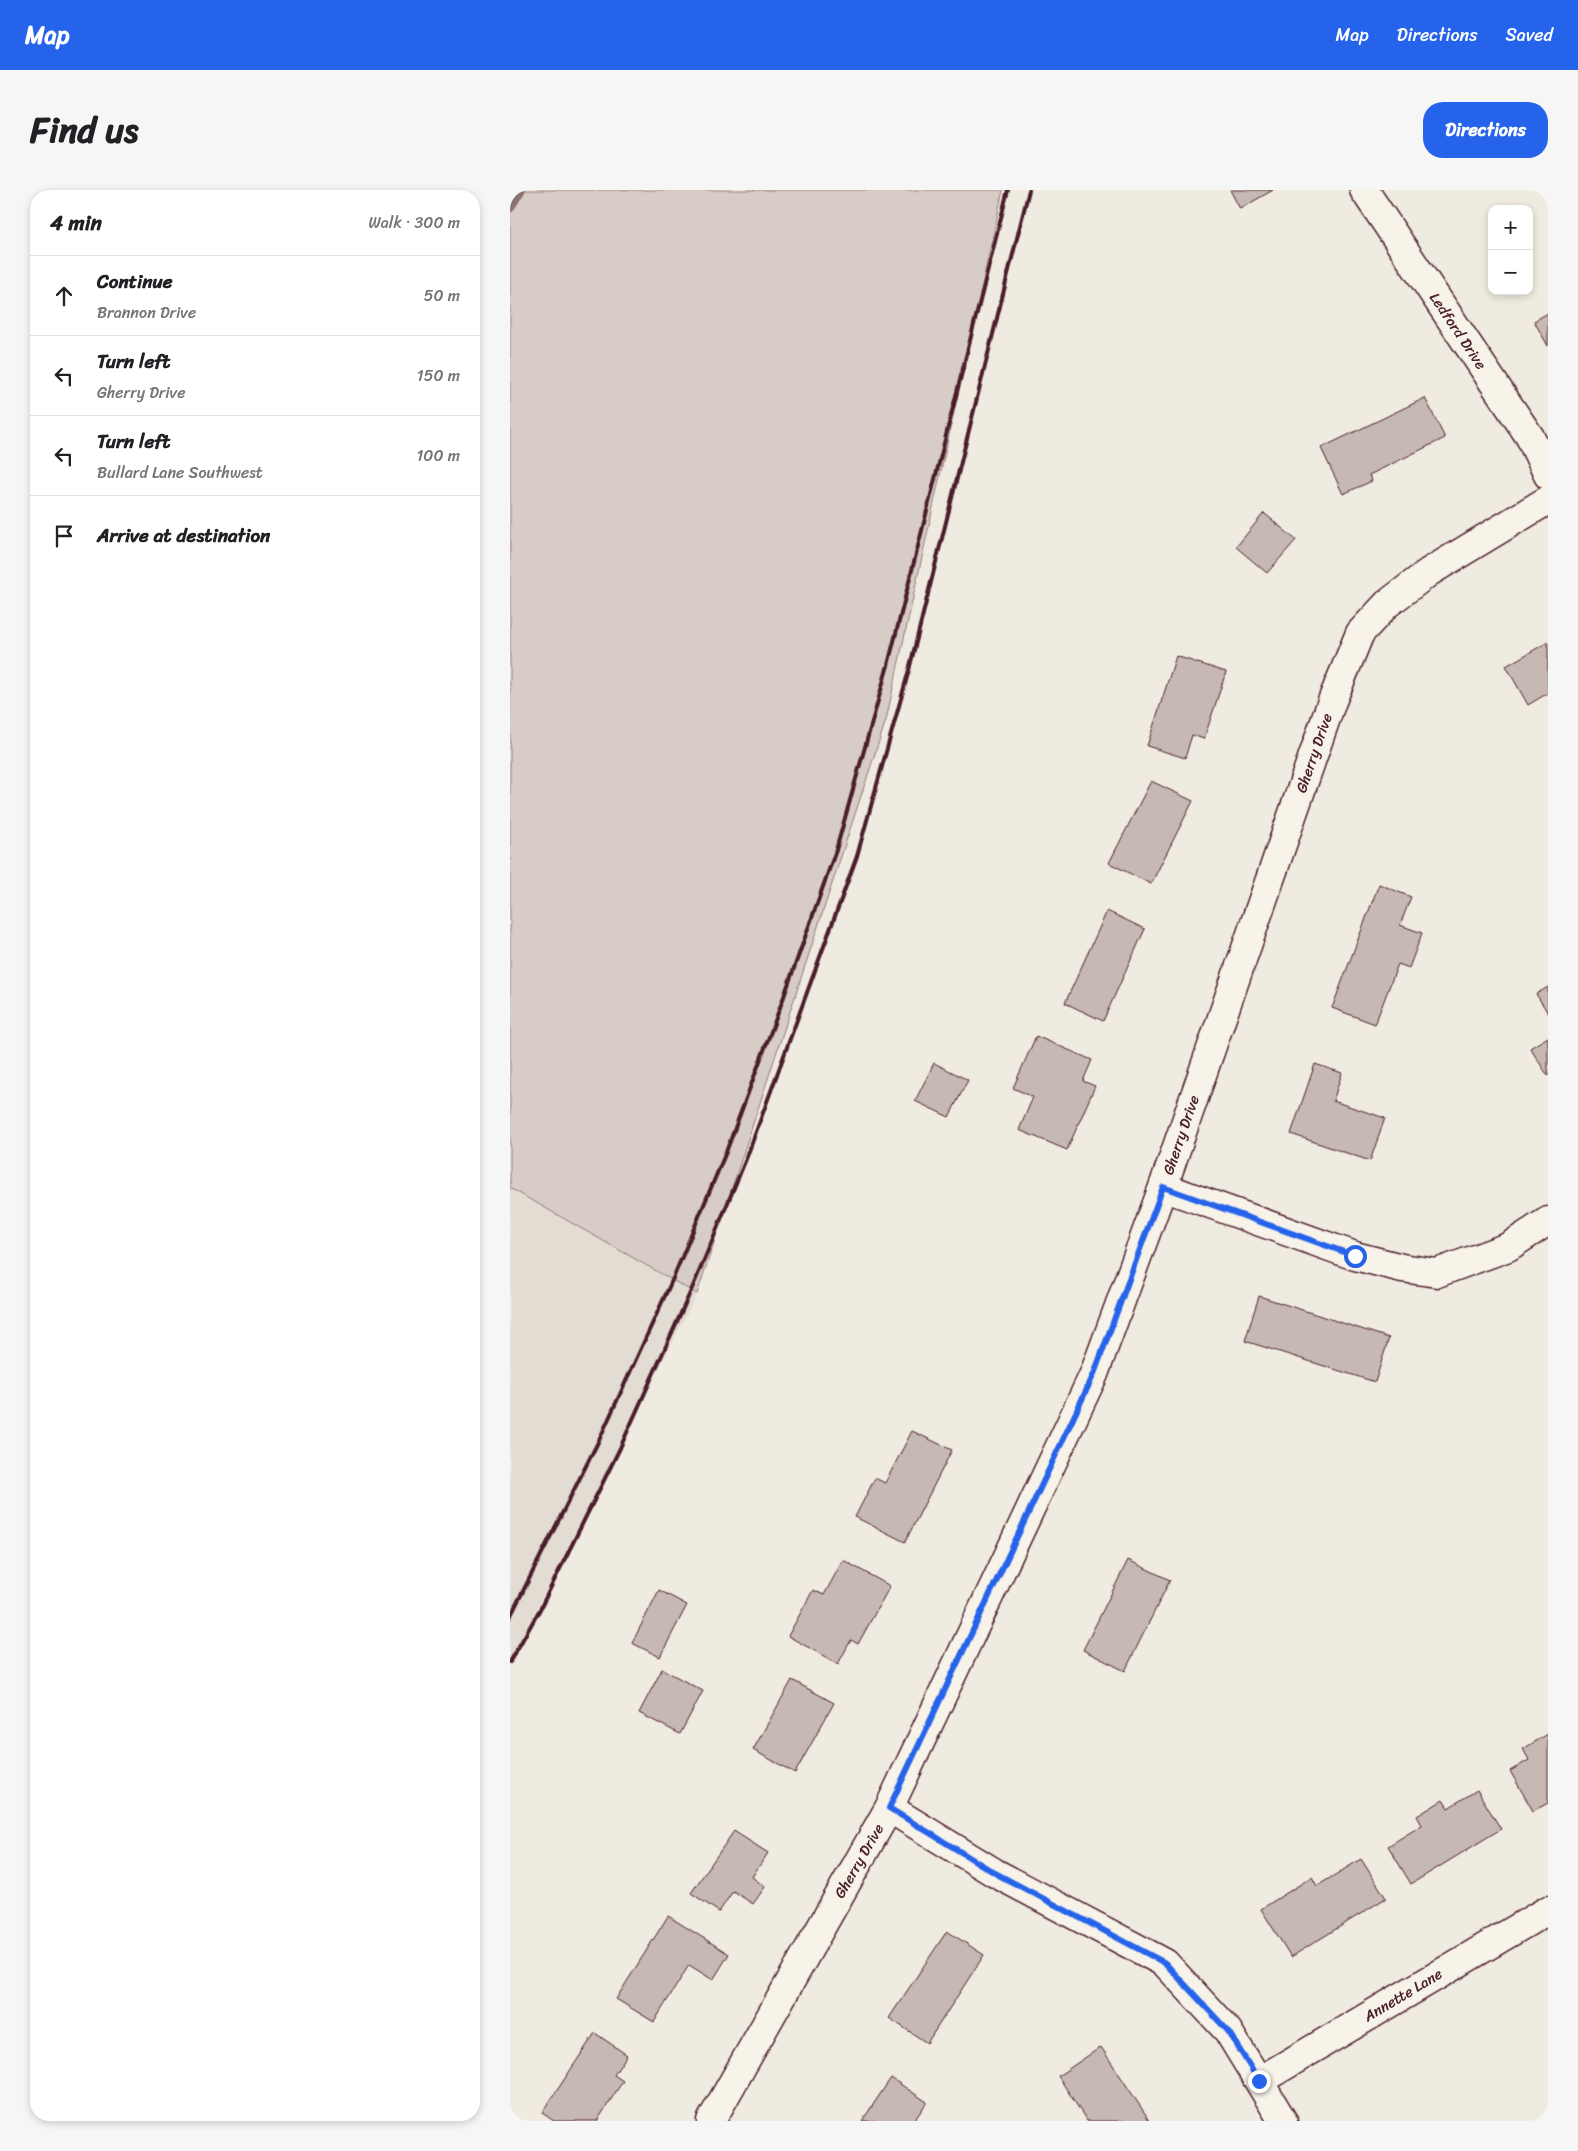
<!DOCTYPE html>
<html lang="en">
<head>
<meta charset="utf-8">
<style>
	:root { --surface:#fff; --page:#f6f6f6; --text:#202124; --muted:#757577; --line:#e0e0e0; --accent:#2563eb }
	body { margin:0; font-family:Sriracha,sans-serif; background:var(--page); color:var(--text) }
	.controls { position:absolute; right:15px; top:15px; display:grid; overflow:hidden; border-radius:10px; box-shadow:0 2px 8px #0003 }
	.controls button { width:45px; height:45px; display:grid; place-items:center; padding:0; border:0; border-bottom:1px solid var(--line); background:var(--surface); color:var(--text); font:25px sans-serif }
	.stop { position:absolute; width:15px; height:15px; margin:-11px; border:4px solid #2563eb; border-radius:50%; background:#fff }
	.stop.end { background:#2563eb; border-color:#fff; box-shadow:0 1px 5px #0008 }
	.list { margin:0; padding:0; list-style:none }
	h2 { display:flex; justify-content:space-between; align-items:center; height:65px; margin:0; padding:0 20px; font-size:21px }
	h2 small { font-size:16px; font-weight:400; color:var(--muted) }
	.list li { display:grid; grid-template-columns:32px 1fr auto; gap:15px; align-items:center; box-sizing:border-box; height:80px; padding:0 20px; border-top:1px solid var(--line) }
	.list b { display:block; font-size:19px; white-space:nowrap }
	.list p { margin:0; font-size:16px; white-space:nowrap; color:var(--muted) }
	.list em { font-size:16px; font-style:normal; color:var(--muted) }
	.icon { flex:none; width:28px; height:28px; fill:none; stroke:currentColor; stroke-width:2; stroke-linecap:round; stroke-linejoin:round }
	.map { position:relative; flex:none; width:1038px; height:1931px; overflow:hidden; border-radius:20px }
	header { display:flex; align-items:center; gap:30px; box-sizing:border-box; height:70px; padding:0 25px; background:var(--accent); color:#fff }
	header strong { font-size:24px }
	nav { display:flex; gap:28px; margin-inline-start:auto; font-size:18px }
	.intro { display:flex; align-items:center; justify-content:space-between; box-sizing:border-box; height:120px; padding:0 30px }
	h1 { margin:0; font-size:35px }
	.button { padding:12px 22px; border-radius:20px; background:var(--accent); color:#fff; font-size:18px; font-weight:700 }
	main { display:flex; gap:30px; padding:0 30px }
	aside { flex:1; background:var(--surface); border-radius:20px; box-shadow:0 2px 8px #0003 }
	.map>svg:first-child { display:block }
	.built { fill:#e3dcd2 }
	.green { fill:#d8cdc6; stroke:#917678 }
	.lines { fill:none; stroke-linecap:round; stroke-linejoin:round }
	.stream { stroke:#8b6f72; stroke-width:9 }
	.building { fill:#c6b8b3; stroke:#4a1f2b }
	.street-casing { stroke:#4a1f2b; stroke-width:31 }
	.street { stroke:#f7f3e8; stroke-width:28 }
	.rail { stroke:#4a1f2b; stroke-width:4 }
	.route { stroke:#2563eb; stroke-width:6 }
	.labels { text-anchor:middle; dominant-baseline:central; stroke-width:4.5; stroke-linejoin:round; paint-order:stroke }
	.street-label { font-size:15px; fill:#4a1f2b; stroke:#f7f3e8 }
</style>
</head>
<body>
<header>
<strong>Map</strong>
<nav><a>Map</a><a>Directions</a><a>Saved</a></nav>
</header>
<div class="intro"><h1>Find us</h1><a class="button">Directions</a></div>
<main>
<aside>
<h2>4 min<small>Walk · 300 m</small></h2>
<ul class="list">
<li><svg class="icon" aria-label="ahead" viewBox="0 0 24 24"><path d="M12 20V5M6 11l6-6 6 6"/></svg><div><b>Continue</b><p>Brannon Drive</p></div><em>50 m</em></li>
<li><svg class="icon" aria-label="left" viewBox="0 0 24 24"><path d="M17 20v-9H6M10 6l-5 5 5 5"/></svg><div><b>Turn left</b><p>Gherry Drive</p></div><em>150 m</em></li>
<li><svg class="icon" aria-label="left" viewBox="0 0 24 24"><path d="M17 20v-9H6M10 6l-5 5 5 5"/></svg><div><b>Turn left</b><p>Bullard Lane Southwest</p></div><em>100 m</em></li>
<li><svg class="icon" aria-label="arrive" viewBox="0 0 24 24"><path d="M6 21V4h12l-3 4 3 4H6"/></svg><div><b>Arrive at destination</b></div></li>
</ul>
</aside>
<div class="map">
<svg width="1038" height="1931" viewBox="0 0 1038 1931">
	<rect width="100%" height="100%" fill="#f0ebe0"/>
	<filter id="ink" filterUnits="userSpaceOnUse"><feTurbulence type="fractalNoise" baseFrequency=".02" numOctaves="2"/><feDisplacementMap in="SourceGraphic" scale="10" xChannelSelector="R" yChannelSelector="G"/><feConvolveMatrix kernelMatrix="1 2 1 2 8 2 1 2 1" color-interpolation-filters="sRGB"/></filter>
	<g filter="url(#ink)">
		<!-- built -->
		<path class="built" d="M0 998 187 1104 0 1470Z"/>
		<!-- green -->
		<path class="green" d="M0 0H493L376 530 187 1104 0 998Z"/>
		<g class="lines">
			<!-- stream -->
			<path class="stream" d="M0 18 11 0"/>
		</g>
		<!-- building -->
		<path class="building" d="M720 0H763L730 19Z
			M1038 123V156L1024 131Z
			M915 208 935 248 859 285 862 291 833 304 811 258Z
			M754 323 786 350 757 383 726 357Z
			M1038 452V503L1018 515 996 476Z
			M666 466 716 482 694 549 682 545 675 568 637 556Z
			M641 591 683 611 641 694 599 673Z
			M869 694 901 707 890 735 912 743 899 778 888 774 865 834 822 818Z
			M597 721 635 739 593 831 555 813Z
			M1038 797V823L1026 804Z
			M526 846 582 870 573 891 585 896 557 960 509 940 523 907 503 898Z
			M1038 847V886L1020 858Z
			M424 873 458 890 439 927 405 911Z
			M805 874 832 883 823 911 875 928 860 971 781 944Z
			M749 1106 879 1148 865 1192 735 1151Z
			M402 1241 442 1260 395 1352 345 1327 365 1288 375 1293Z
			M333 1370 380 1396 348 1454 341 1450 328 1474 278 1446 303 1400 314 1405Z
			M618 1370 660 1390 615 1481 573 1460Z
			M149 1400 177 1415 150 1467 122 1453Z
			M152 1479 193 1501 170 1544 129 1523Z
			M282 1490 324 1513 285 1583 243 1560Z
			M1038 1544V1613L1023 1621 1000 1581 1019 1570 1013 1559Z
			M967 1600 991 1639 901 1694 878 1656 912 1635 907 1626 933 1610 938 1618Z
			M224 1641 258 1663 242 1687 255 1697 243 1714 223 1701 209 1722 181 1703Z
			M851 1669 876 1708 781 1767 751 1719 802 1687 807 1696Z
			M158 1726 219 1764 203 1790 179 1775 144 1832 106 1809Z
			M437 1741 474 1765 417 1853 379 1828Z
			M85 1843 117 1865 104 1885 113 1891 87 1931H44L32 1923Z
			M591 1857 640 1931H577L548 1886Z
			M381 1888 417 1912 404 1931H352Z"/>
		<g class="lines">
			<!-- street casing -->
			<g class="street-casing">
				<path id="street" d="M854 0 1020 247 1038 285
					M653 997 845 1066 892 1078 927 1083 998 1057 1038 1031
					M379 1618 485 1683 655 1773 718 1841 773 1931
					M749 1891 1038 1720
					M201 1931 379 1618 584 1184 653 997 822 511 850 443 877 414 919 382 1038 310"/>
			</g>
			<!-- street -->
			<use href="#street" class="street"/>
			<!-- rail -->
			<path class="rail" d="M0 1427 90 1248 164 1086 216 962 272 812 326 660 378 475 498 0
				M0 1472 30 1419 110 1258 184 1094 236 969 347 666 399 480 519 0"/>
		</g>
	</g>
	<g class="lines" filter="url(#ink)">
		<!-- route -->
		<path class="route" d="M749 1891 718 1841 655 1773 485 1683 379 1618 584 1184 653 997 845 1066"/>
	</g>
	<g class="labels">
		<!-- street labels -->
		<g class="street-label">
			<text transform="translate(948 141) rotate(56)">Ledford Drive</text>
			<text transform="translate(804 563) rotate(-71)">Gherry Drive</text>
			<text transform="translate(671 945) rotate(-71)">Gherry Drive</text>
			<text transform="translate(349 1671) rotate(-60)">Gherry Drive</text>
			<text transform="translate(893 1805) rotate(-31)">Annette Lane</text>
		</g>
	</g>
</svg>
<div class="controls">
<button>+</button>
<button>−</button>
</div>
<div class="stop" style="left:845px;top:1066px"></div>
<div class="stop end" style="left:749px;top:1891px"></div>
</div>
</main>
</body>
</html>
